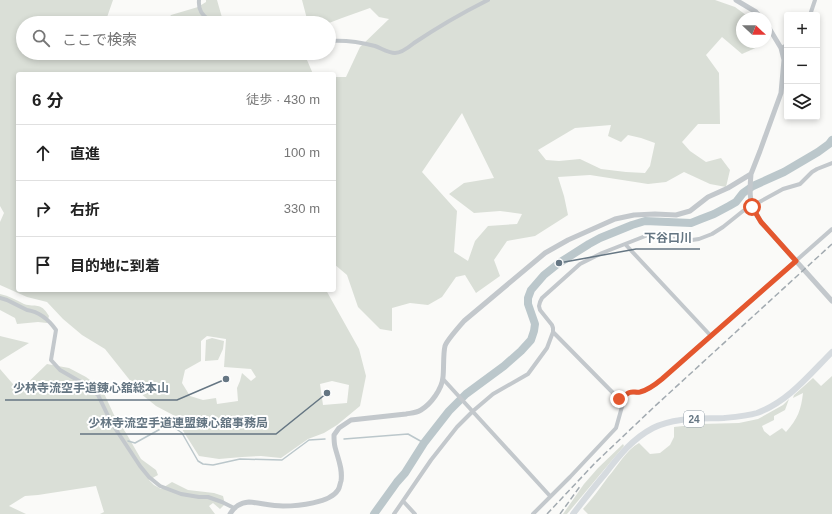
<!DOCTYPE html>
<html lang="ja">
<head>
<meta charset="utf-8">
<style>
	:root { --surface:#fff; --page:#f2f2f2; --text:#222; --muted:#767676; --line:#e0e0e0 }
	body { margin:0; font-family:Arial,"Noto Sans JP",sans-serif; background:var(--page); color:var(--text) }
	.controls { position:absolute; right:12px; top:12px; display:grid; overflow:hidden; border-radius:4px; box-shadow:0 2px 6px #0003 }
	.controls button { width:36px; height:36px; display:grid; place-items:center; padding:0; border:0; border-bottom:1px solid var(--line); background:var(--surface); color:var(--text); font:20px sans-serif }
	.compass { position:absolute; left:736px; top:12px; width:36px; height:36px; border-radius:50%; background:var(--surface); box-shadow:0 2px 6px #0003; rotate:112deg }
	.stop { position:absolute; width:12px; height:12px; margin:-9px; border:3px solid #e4572e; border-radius:50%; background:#fff }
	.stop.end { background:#e4572e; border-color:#fff; box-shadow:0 1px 4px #0008 }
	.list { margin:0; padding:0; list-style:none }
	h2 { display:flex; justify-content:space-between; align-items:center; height:52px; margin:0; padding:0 16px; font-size:17px }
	h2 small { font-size:13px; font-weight:400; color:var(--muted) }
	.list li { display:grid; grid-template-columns:26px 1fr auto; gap:12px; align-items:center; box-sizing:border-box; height:56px; padding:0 16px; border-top:1px solid var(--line) }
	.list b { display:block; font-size:15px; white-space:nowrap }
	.list em { font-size:13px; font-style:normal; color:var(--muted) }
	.icon { flex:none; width:22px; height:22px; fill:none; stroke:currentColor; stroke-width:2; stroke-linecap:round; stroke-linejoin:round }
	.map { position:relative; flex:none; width:832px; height:514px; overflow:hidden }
	.search { position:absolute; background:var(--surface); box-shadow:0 2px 6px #0003; left:16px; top:16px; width:320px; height:44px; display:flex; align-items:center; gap:10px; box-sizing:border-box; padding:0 14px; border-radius:22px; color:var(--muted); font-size:15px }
	.panel { position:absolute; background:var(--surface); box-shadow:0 2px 6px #0003; left:16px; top:72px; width:320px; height:220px; border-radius:4px }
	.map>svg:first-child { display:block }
	.green { fill:#dadfd7; fill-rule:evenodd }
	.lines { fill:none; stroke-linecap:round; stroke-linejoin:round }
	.stream { stroke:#bbc7cb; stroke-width:1.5 }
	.river { stroke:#bbc7cb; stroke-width:8 }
	.minor { stroke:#c3c8cc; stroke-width:4 }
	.tertiary { stroke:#c3c8cc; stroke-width:5 }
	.primary { stroke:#d6dbdf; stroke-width:6 }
	.rail { stroke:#a2aab0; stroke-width:1.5; stroke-dasharray:6 3; stroke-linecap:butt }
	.route { stroke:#e4572e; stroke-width:5 }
	.labels { text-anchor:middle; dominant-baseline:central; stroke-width:4; stroke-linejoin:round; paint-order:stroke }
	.shield { fill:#fff; stroke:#939fa8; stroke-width:1 }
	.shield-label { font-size:10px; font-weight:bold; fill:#657683 }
	.leader { fill:none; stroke:#657683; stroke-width:1.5 }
	.callout-dot { fill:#657683; stroke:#fff; stroke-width:1.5 }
	.callout-label { font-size:12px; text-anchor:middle; font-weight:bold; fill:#657683; stroke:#fff; stroke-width:4; stroke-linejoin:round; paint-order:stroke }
</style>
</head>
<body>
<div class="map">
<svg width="832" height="514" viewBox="0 0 832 514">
	<rect width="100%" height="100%" fill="#fafaf8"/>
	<!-- green -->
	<path class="green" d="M0 0H113L105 23H23V53H94L93 57 117 56 122 53H304L313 74H18V290H326L359 349 366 376 360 406 337 425 324 433 308 439 281 458 261 456 242 457 219 459 199 456 173 415 156 406 140 393 105 349 82 335 63 319 47 302 27 297 0 285V222L4 213 0 206ZM207 336 226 339 224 367 251 369 256 377 251 381 242 373 240 381 237 388 238 401 217 404 216 398 203 400 190 396 182 383 185 370 201 361V341ZM332 381 349 385 347 403 323 405 320 384Z
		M206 0H217L223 21 228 23H166L171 15 198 7 206 2Z
		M302 0H715L735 7 750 18H742V42H762V45L742 54 722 37 706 55 719 73 720 124H698L682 142 690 151 706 162 721 158 730 170 726 187 710 184 684 172 666 182 648 184 590 175 558 177 564 196 568 215 535 236 507 241 494 260 500 276 476 293 465 275 456 277 442 297 428 305 410 303 392 308V331L380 329 358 307 347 275 334 264V77H346L360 47 389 19 379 17 370 8 342 18 329 23H316L307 19ZM462 113 494 178 464 183 449 194 474 213 500 211 522 214 517 224 488 226 475 241 468 261 454 252 457 211 430 181 422 172ZM611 125 608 136 621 142 628 135 641 138 655 143 650 166 645 173 626 172 601 169 580 159 559 161 546 160 538 150 575 128Z
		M0 294C9 296 16 300 24 304 36 308 40 301 49 316L47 323 38 322 17 324 15 318 0 310Z
		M0 336 4 337 29 343 0 361Z
		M212 338 224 341 223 349 218 360 205 361 206 340Z
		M47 364 69 368 86 377 102 389 114 415 126 433 141 459 156 470 158 475 149 480 154 485 161 489 172 482 188 490 214 493 223 496 225 504 220 509 213 503 209 506 215 514H100L104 512 96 486 38 495 25 496 9 506 26 514H0V369L19 391Z
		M832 376V514H588L583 509C592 499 600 488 608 477 618 466 626 450 639 443L650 454 660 453 670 445 674 437V427L701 424 739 423 758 419 783 405 789 399 785 410 774 416V420L762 426 764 431 770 436 782 428 786 432C798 418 801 410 803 393L793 398 794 395 813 378 821 386Z
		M623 444 624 446 567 514H563L584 484 598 468Z"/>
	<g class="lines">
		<!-- stream -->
		<path class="stream" d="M344 439 408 434 424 443
			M128 441 135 443 164 427 175 428 182 433 198 461 203 464 213 465 240 459 282 460 309 440 325 439"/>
		<!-- river -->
		<path class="river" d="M374 514 397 482 405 473 424 443 449 411 466 394 504 366 521 351 531 340 534 331 535 324 528 304V298L531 290 544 275 559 263 589 244 600 238 632 225 645 221 691 223 701 219 714 214 729 206 736 202 743 193 753 186 784 172 818 152 829 144 832 140"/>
		<!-- minor -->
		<path class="minor" d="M199 0C198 12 203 15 212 23
			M810 15 815 0
			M329 41C344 40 360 42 375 46 381 48 388 53 395 53 402 53 409 47 414 43 438 27 462 13 488 0
			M781 48 787 45
			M625 244 711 336
			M0 298 7 300 27 310C40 312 49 320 56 330L51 360 60 370 86 385 98 395 111 422 140 466 149 477 160 486 181 494 199 497H208L222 502 234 508
			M553 332 619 399 624 402
			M443 379 550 496
			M403 501 415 514
			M394 514 431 460 457 427 473 411 493 394 528 374 547 348 553 332V328L552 325 540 310 539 306 540 302 542 298 580 264 602 253 648 235H657L685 241 699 239 712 234 723 227 743 211 783 189 800 184 812 172 817 169 832 163
			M533 514 570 477 616 428 625 396C631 389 633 394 640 392 648 391 656 384 662 379L832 229"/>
		<!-- tertiary -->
		<path class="tertiary" d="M736 0 756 12 761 18
			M751 174C749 195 749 203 761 222L832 301
			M230 514C235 506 240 503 249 502 260 503 272 506 283 506 298 506 330 503 338 490 340 487 340 483 341 481 343 469 338 459 335 447 334 443 334 439 334 435L339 428 351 420 406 414C411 413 416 413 421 410 431 404 442 389 443 377 444 369 443 354 445 346 447 340 459 327 464 321L545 253 568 240 615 219 634 215 655 214 676 215 690 211 708 197 728 188 751 174 760 151 781 93 784 60 781 48 766 23"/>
		<!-- primary -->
		<path class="primary" d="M573 514C583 501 594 487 605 474 619 456 632 439 653 428 675 417 700 419 724 418 735 417 747 416 757 413 788 402 810 374 832 352"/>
		<!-- rail -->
		<path class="rail" d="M547 514 595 463 654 407 832 244
			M560 514 581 485"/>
	</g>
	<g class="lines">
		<!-- route -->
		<path class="route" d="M619 399 624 402C624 399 624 396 627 394 631 390 635 393 640 392 648 390 656 384 662 379L796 261 761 222 752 207"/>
	</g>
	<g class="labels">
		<!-- shield labels -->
		<rect class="shield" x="684" y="411" width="20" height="16" rx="3"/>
		<g class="shield-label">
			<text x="694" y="419">24</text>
		</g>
	</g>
	<!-- callouts -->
	<path class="leader" d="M559 263L636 249H700M226 379L177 400H5M327 393L276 434H80"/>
	<g class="callout-dot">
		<circle cx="559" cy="263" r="4"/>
		<circle cx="226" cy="379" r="4"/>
		<circle cx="327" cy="393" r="4"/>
	</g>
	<g class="callout-label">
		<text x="668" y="242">下谷口川</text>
		<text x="91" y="392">少林寺流空手道錬心舘総本山</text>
		<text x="178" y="427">少林寺流空手道連盟錬心舘事務局</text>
	</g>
</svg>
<div class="controls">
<button>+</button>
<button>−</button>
<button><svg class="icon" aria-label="layers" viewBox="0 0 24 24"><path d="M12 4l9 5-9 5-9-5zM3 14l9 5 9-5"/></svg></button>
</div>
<svg class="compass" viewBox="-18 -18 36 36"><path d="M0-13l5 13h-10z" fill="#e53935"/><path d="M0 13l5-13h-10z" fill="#767676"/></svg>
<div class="stop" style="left:752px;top:207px"></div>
<div class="stop end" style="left:619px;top:399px"></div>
<div class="search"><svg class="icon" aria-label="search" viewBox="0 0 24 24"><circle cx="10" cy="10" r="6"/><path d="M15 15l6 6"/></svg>ここで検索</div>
<section class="panel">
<h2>6 分<small>徒歩 · 430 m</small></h2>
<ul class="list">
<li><svg class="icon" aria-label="ahead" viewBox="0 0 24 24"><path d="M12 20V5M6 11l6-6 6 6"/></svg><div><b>直進</b></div><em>100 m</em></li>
<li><svg class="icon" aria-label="right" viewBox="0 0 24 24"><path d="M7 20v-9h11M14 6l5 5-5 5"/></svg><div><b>右折</b></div><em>330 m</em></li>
<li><svg class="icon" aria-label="arrive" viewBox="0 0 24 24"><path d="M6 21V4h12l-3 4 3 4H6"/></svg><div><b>目的地に到着</b></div></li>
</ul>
</section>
</div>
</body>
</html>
